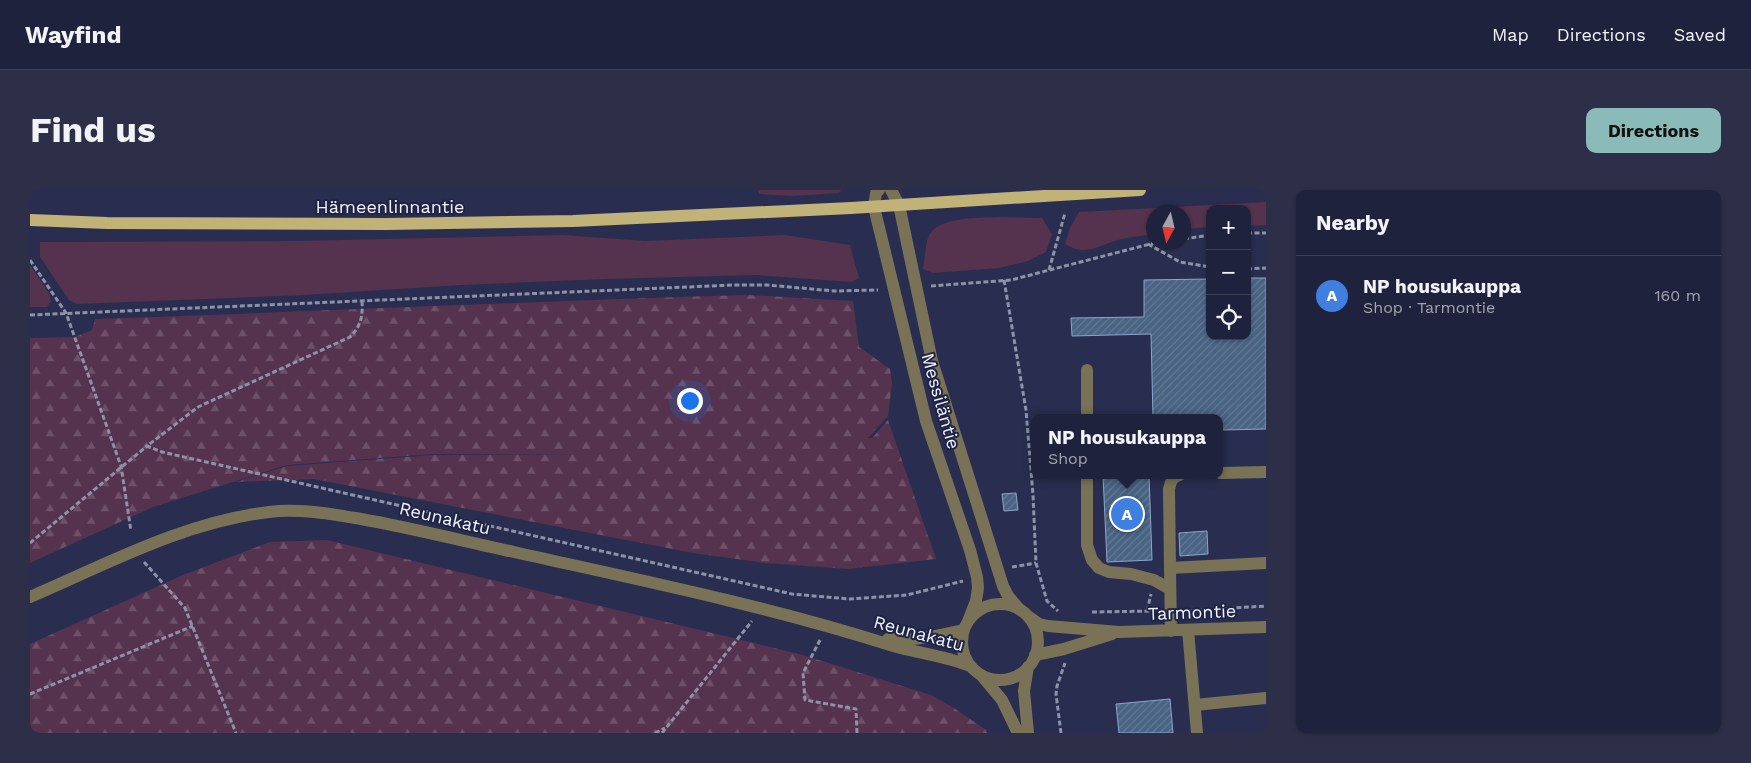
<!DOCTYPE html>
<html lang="en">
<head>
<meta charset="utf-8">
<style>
	:root { --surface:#1f223c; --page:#2c2f47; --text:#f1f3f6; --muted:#a1a4af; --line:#3c3f56; --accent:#8bbbb9 }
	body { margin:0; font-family:"Work Sans",sans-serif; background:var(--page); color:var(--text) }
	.controls { position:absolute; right:15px; top:15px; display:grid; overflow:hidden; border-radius:10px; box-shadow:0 1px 4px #0004 }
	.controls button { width:45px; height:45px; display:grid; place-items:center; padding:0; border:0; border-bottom:1px solid var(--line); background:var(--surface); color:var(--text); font:25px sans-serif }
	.compass { position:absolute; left:1116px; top:15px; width:45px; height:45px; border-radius:50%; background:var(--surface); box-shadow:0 1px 4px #0004; rotate:188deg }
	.you { position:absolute; left:659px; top:210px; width:18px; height:18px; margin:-12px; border:4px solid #fff; border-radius:50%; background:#1a73e8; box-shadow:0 0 0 8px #1a73e833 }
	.badge { display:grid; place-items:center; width:32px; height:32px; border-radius:50%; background:var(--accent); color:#fff; font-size:16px; font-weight:700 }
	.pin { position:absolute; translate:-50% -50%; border:2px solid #fff; box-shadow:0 1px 5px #0006 }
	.popup { position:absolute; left:1001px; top:224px; width:192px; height:65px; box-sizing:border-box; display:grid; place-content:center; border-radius:10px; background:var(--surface); filter:drop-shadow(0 1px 4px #0005); font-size:16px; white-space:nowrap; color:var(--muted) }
	.popup b { font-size:19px; color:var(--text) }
	.popup::after { content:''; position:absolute; left:50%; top:100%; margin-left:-10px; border:10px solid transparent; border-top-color:var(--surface) }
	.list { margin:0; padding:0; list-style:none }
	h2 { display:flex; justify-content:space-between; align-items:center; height:65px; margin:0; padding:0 20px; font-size:21px }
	h2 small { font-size:16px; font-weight:400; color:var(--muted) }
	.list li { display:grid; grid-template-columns:32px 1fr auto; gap:15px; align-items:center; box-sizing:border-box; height:80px; padding:0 20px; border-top:1px solid var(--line) }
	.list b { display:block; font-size:19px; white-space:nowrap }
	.list p { margin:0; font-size:16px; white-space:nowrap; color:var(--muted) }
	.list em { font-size:16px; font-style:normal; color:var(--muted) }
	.icon { flex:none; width:28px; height:28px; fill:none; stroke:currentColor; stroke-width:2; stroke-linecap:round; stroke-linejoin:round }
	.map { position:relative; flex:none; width:1236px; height:543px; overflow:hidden; border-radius:10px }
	header { display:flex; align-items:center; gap:30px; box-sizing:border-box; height:70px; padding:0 25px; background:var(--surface); border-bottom:1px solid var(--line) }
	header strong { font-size:24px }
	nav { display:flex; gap:28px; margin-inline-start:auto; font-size:18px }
	.intro { display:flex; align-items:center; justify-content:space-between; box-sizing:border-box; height:120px; padding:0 30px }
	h1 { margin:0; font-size:35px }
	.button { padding:12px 22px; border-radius:10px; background:var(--accent); color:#111; font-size:18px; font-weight:700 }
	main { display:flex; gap:30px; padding:0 30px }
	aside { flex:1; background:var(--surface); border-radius:10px; box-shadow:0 1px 4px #0004 }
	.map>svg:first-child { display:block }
	.grass { fill:#55324d }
	.forest { fill:url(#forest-firs) }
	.building { fill:url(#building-hatch); stroke:#8ba6ca }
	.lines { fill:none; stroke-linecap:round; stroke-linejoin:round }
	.path { stroke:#8e92a7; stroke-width:3; stroke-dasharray:5 2.5; stroke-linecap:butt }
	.minor { stroke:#797256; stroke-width:12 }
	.major { stroke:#c1b278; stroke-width:12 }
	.labels { text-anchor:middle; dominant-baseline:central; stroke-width:4; stroke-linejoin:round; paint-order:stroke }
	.street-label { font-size:18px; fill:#f1f3fc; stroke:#1f2445 }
</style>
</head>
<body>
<header>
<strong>Wayfind</strong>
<nav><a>Map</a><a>Directions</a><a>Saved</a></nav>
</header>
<div class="intro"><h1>Find us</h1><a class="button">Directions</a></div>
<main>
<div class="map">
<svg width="1236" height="543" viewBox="0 0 1236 543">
	<defs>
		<pattern id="forest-firs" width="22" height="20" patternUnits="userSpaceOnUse" patternTransform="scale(1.25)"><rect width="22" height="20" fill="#55324d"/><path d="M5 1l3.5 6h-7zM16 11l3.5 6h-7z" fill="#6e5068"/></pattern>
		<pattern id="building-hatch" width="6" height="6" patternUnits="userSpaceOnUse" patternTransform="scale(1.25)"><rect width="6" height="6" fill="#496383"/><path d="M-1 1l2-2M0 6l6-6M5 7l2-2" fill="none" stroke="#647a95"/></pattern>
	</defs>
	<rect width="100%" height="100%" fill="#292e50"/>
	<!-- grass -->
	<path class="grass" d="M728 0H811L809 3 763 6 729 4Z
		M1236 12V35L1217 36V19H1180V37L1154 39V22H1124L1123 44C1112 46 1099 47 1088 50 1067 56 1056 67 1035 54L1040 38 1049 22Z
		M970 27 1012 28 1022 44 1016 62 998 71 969 78 903 83 893 79C895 69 895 57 898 48 905 26 951 28 970 27Z
		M532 45 615 51 755 45 820 55 829 88 822 92 726 85 575 89 431 95 274 105 47 114 39 110 10 67V52L268 51Z
		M0 75 19 103 21 111 17 117H0Z"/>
	<!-- forest -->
	<path class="forest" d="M717 105 823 111 829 157 860 179 862 193 858 226 838 248H842L858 230 906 369 818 379 735 373 663 363 284 289 205 292 257 276 403 265 559 264H404L257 275 123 317 0 373V148L45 147 62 140 65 129C282 122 499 111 717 105Z
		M297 350 773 465 901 505 924 518 956 540 957 543H0V454L153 385 240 352Z"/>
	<!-- building -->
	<path class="building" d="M1217 88H1236V239L1190 240V228H1123L1121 144 1042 146 1041 128 1114 127V90L1180 89V146H1217Z
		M1073 285H1119L1122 370 1077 372Z
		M986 303 988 320 974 321 972 304Z
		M1177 341 1178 364 1150 366 1149 343Z
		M1140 509 1143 543H1089L1086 514Z"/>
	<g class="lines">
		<!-- path -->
		<path class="path" d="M1217 43H1236
			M1154 49 1180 45
			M1118 54 1150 72 1180 77
			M0 70 36 123 91 276 101 341
			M1217 79 1236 78
			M1019 80 1035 23
			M974 90 996 220 1003 305 1006 373 1017 411 1028 421
			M901 96 981 90 1128 52
			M332 111C333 126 331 136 320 147L168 217 117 256 132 262 762 404 819 409 877 405 933 391
			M0 125 704 95H737L804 101 848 100
			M0 353 117 256
			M114 372 155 418 206 543
			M982 377 1006 373
			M1117 421 1121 404
			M1154 421 1236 416
			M1062 422 1126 421
			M790 450 773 483 775 510 826 519 827 543
			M0 504 163 436
			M625 543 635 538
			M632 543 722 431
			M1031 543 1026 504 1027 496 1035 473"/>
		<!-- minor -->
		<path class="minor" d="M849 0 846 3 844 17 896 231 940 360 947 387 948 398 946 411 939 429
			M861 0 869 15 902 171 973 396 978 406 989 419
			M1057 228V180
			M1190 283 1236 282
			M1057 285V355L1062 370 1069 378 1079 382 1101 384 1124 390 1140 399
			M1140 378 1139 299C1141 291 1142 287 1150 285
			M0 407C77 374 154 332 239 322 269 318 301 324 331 329 382 338 433 351 484 362 610 390 737 416 860 455 886 463 914 465 940 476
			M932 452a38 38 0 1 1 76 0a38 38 0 1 1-76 0Z
			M999 427 1009 434 1018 436 1089 442 1236 437
			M1158 440 1167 543
			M1141 441 1140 378 1236 373
			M858 449C885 451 907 446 933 440
			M1005 465 1034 459 1082 444
			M998 477 994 501 998 543
			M952 486 972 510 988 543
			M1165 515 1236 508"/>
		<!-- major -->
		<path class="major" d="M0 30 77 33 356 34 543 31 821 18 1110 0"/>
	</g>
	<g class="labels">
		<!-- street labels -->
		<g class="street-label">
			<text x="360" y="16">Hämeenlinnantie</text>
			<text transform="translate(911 211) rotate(74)">Messiläntie</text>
			<text transform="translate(415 328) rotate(13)">Reunakatu</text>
			<text transform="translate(1162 422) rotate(-2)">Tarmontie</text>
			<text transform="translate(889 443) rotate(15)">Reunakatu</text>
		</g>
	</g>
</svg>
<div class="controls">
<button>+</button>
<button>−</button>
<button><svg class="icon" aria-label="locate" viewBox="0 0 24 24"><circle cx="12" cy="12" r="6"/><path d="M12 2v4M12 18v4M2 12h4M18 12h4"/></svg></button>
</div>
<svg class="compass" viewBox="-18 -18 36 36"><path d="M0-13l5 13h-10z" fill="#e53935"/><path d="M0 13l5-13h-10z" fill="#a1a4af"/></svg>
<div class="you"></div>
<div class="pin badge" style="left:1097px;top:324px;background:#3f7fe0">A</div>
<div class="popup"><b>NP housukauppa</b>Shop</div>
</div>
<aside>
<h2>Nearby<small></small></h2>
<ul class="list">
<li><span class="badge" style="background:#3f7fe0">A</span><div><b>NP housukauppa</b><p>Shop · Tarmontie</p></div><em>160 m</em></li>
</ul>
</aside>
</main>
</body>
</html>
